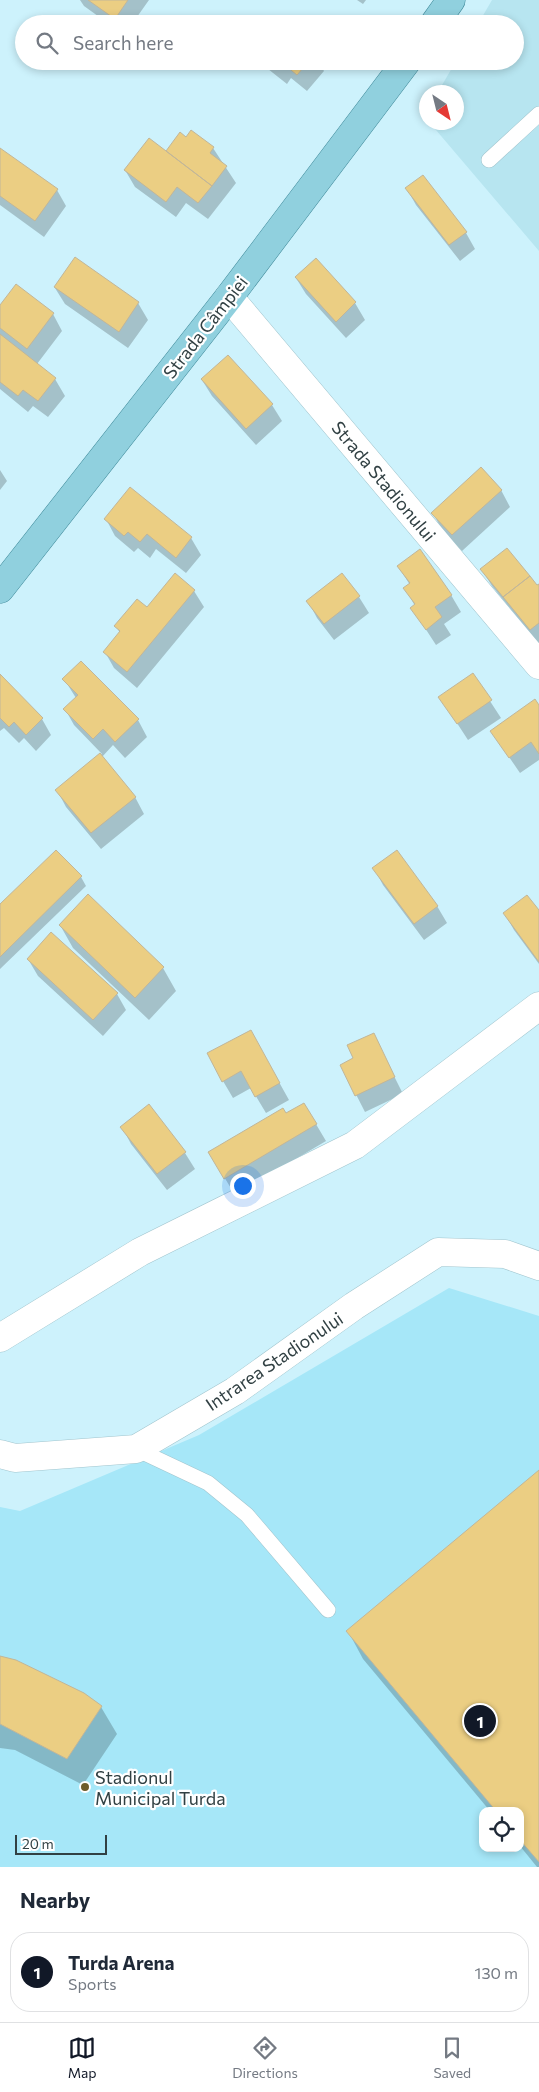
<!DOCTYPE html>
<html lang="en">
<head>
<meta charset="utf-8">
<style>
	:root { --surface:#fff; --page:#f2f2f3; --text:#1f2937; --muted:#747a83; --line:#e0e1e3; --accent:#111827 }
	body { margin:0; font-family:Commissioner,sans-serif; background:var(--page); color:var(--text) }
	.controls { position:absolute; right:15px; bottom:15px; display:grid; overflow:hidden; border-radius:10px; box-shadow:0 2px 8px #0003 }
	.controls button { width:45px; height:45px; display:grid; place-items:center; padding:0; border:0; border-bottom:1px solid var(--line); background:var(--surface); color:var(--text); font:25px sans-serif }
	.compass { position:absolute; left:419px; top:85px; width:45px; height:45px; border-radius:50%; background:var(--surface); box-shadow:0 2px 8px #0003; rotate:145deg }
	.scale { position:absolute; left:15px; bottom:12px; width:92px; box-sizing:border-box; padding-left:5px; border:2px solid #314043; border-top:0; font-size:14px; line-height:18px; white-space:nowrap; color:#314043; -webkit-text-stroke:4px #fff; paint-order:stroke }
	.you { position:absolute; left:242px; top:1185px; width:18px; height:18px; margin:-12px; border:4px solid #fff; border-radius:50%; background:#1a73e8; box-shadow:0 0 0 8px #1a73e833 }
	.badge { display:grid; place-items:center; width:32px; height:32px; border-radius:50%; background:var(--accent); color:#fff; font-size:16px; font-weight:700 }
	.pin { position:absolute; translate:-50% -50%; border:2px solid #fff; box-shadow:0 1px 5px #0006 }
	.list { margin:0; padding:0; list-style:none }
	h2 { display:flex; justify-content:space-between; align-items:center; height:65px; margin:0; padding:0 20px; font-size:21px }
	h2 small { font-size:16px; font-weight:400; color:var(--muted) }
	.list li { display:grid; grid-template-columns:32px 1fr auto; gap:15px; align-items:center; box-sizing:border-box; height:80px; margin:0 10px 10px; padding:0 10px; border:1px solid var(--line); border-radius:20px }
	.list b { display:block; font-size:19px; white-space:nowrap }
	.list p { margin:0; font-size:16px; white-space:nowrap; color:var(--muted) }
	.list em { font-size:16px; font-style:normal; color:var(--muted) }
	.icon { flex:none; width:28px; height:28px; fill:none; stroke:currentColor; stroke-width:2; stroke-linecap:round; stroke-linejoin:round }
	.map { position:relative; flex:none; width:539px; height:1867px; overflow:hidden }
	.search { position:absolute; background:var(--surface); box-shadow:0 2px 8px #0003; left:15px; right:15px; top:15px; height:55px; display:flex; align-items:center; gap:12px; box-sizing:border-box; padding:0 18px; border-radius:28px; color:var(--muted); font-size:19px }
	.sheet { height:155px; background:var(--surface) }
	nav { display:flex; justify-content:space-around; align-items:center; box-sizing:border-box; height:70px; border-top:1px solid var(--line); background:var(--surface); font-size:14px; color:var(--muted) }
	nav a { display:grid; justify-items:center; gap:2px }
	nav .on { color:var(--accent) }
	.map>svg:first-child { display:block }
	.built { fill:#b7e5f0 }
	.green { fill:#a6e7f8; fill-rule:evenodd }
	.shadow { fill:#0003 }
	.building { fill:#ebce83; stroke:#c1b69a }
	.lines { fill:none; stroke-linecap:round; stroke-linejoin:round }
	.lane-casing { stroke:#a1c5ce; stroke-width:16 }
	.street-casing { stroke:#a1c5ce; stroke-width:29 }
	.primary-casing { stroke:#3f8999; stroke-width:29 }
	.lane { stroke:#fff; stroke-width:15 }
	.street { stroke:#fff; stroke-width:28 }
	.primary { stroke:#90d0de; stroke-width:28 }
	.poi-dot { fill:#6e5c2a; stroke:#fff; stroke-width:2 }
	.labels { text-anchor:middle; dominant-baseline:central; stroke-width:4.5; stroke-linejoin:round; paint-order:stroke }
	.street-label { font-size:18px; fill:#314043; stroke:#fff }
	.poi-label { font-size:18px; fill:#314043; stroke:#fff; text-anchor:start }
</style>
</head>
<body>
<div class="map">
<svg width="539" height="1867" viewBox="0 0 539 1867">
	<rect width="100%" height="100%" fill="#cdf2fc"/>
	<!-- built -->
	<path class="built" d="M492 0H539V251L430 123 456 122V92H438L456 61H515V24H478Z"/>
	<!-- green -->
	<path class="green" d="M449 1288 539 1316V1867H0V1507L20 1511 199 1435ZM483 1811H520V1848H483Z"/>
	<!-- shadow -->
	<path class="shadow" d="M80 0H149L132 24H109L84 6Z
		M357 0H366L363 4Z
		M264 61H318L324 71 307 91 291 78 287 84 268 69Z
		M186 139 213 148 236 183 208 219 186 203 176 217 135 187 125 170 166 152Z
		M0 149 57 190 66 206 44 237 0 205Z
		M407 189 466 233 475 249 460 261 416 205Z
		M75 259 138 303 148 320 128 348 65 304 55 288Z
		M316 260 355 303 365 320 346 338 306 294 296 278Z
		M0 307 53 314 62 331 37 364 55 379 65 396 48 417 33 406 28 412 0 389Z
		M202 380 272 405 282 421 256 445 212 396Z
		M0 470 7 481 0 490Z
		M130 489 191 538 201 555 186 573 156 549 150 558 138 548 134 552 115 536 106 519Z
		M501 490 510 507 462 551 442 530 433 513Z
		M398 566 451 595 461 612 444 624 451 635 436 645 412 608 415 606 405 588 410 585Z
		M482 570 537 587 539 586V644L492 586Z
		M342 575 359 597 369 613 334 640 317 618 308 601Z
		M194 591 204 607 137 688 114 668 105 652 120 633 116 626 147 609Z
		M473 675 501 718 468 740 440 697Z
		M0 676 42 719 51 735 36 751 24 738 19 743 4 728 0 731Z
		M64 679 138 720 147 737 125 758 113 745 102 757 135 797 144 814 101 849 66 807 57 790 102 754 74 725 65 709 76 698Z
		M539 707V760L520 773 492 732Z
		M56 851 81 877 86 886 0 969V905Z
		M374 868 437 906 447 923 424 940 383 885Z
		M88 896 163 968 176 991 149 1020 73 948 60 925Z
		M539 913V964L514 930 505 914Z
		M28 959 117 994 126 1010 103 1036 38 976Z
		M373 1034 403 1094 365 1112 341 1065 355 1059Z
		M260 1048 289 1100 266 1113 251 1088 233 1098 223 1081Z
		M304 1104 326 1141 235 1195 209 1152 286 1115Z
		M149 1106 185 1153 195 1169 167 1190 131 1144 122 1127Z
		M539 1472V1867H537L520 1846V1811H490L363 1659 348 1631Z
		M0 1657 83 1694 101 1707 117 1734 83 1785 15 1750 0 1748Z"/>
	<!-- building -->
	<path class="building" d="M88 0H128L115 19Z
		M268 16 278 24H262Z
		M268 61H309L297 75 281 62 277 68Z
		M191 130 214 147 210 153 227 166 212 186 166 151 180 132 186 137Z
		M149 138 212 186 198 203 177 187 166 202 124 170Z
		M0 148 58 189 35 221 0 196Z
		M423 175 467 232 449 245 405 188Z
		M75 257 139 302 119 332 54 287Z
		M316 258 356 302 336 322 295 277Z
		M16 284 54 313 27 349 0 328V305Z
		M0 334 56 378 38 401 23 390 18 396 0 382Z
		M228 355 273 404 246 429 201 379Z
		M481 467 502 490 452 535 431 513Z
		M130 487 192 537 176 558 147 534 140 542 128 532 124 536 104 519Z
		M507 548 530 576 503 597 480 569Z
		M420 549 452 595 435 607 442 617 426 630 410 608 415 604 403 588 410 583 397 566Z
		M175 573 195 590 127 672 103 652 120 631 114 626 137 599 147 607Z
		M342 573 360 596 324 624 306 601Z
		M530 576 537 585 539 584V623L530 630 503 597Z
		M81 661 139 719 115 742 103 729 93 739 63 709 78 695 62 679Z
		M473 673 492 700 457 724 438 697Z
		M0 674 43 718 26 735 14 722 9 727 0 718Z
		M535 699 539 705V754L531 742 509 758 490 731Z
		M100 753 136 797 91 833 55 790Z
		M56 850 82 876 0 957V904Z
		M397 850 438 906 414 924 372 868Z
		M88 894 164 967 135 998 59 925Z
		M527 895 539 910V962L503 913Z
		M51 932 118 993 93 1020 27 959Z
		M251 1030 280 1083 255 1097 241 1071 222 1082 207 1053Z
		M374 1033 395 1077 355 1096 340 1065 353 1058 347 1045Z
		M304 1103 317 1124 224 1179 208 1152 283 1108 286 1113Z
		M149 1104 186 1152 157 1174 120 1127Z
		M539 1470V1862L520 1840V1811H496L346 1631Z
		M0 1656 16 1660 84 1693 102 1706 67 1759 0 1724Z"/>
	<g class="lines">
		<!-- lane casing -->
		<g class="lane-casing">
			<path id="lane" d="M489 160 539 114
				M136 1449 208 1483 247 1515 328 1610"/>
		</g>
		<!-- street casing -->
		<g class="street-casing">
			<path id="street" d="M229 297 539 665
				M0 1338 140 1252 355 1145 539 1006
				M0 1454 15 1458 136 1449 235 1391 354 1306 438 1252 505 1254 539 1266"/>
		</g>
		<!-- primary casing -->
		<g class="primary-casing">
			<path id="primary" d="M434 24 451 0
				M0 589 229 297 407 61"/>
		</g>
		<!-- lane -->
		<use href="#lane" class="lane"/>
		<!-- street -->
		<use href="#street" class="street"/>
		<!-- primary -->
		<use href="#primary" class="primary"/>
	</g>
	<!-- markers -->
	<circle class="poi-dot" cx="85" cy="1787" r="5"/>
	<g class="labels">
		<!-- street labels -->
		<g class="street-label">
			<text transform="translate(205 327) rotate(-52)">Strada Câmpiei</text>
			<text transform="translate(384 481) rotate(50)">Strada Stadionului</text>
			<text transform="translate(274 1361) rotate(-34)">Intrarea Stadionului</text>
		</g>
		<!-- poi labels -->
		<g class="poi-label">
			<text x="95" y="1777">Stadionul<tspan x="95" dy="21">Municipal Turda</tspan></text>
		</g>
	</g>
</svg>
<div class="controls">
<button><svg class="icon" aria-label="locate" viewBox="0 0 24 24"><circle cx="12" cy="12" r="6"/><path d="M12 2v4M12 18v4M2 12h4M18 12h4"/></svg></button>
</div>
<svg class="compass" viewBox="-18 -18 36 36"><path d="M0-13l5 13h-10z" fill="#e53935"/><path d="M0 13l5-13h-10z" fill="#747a83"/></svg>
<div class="scale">20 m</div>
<div class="you"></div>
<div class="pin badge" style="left:480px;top:1721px">1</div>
<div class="search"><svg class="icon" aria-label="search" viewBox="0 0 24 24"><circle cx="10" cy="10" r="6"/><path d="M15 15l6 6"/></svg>Search here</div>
</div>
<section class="sheet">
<h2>Nearby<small></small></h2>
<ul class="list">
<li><span class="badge">1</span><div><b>Turda Arena</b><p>Sports</p></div><em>130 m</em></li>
</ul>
</section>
<nav>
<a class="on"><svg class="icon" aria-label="map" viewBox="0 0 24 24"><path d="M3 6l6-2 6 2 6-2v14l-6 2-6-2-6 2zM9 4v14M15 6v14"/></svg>Map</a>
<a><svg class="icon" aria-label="directions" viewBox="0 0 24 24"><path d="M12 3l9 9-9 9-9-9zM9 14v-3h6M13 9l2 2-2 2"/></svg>Directions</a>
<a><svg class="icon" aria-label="saved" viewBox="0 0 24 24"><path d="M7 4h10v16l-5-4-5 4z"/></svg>Saved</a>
</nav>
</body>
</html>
